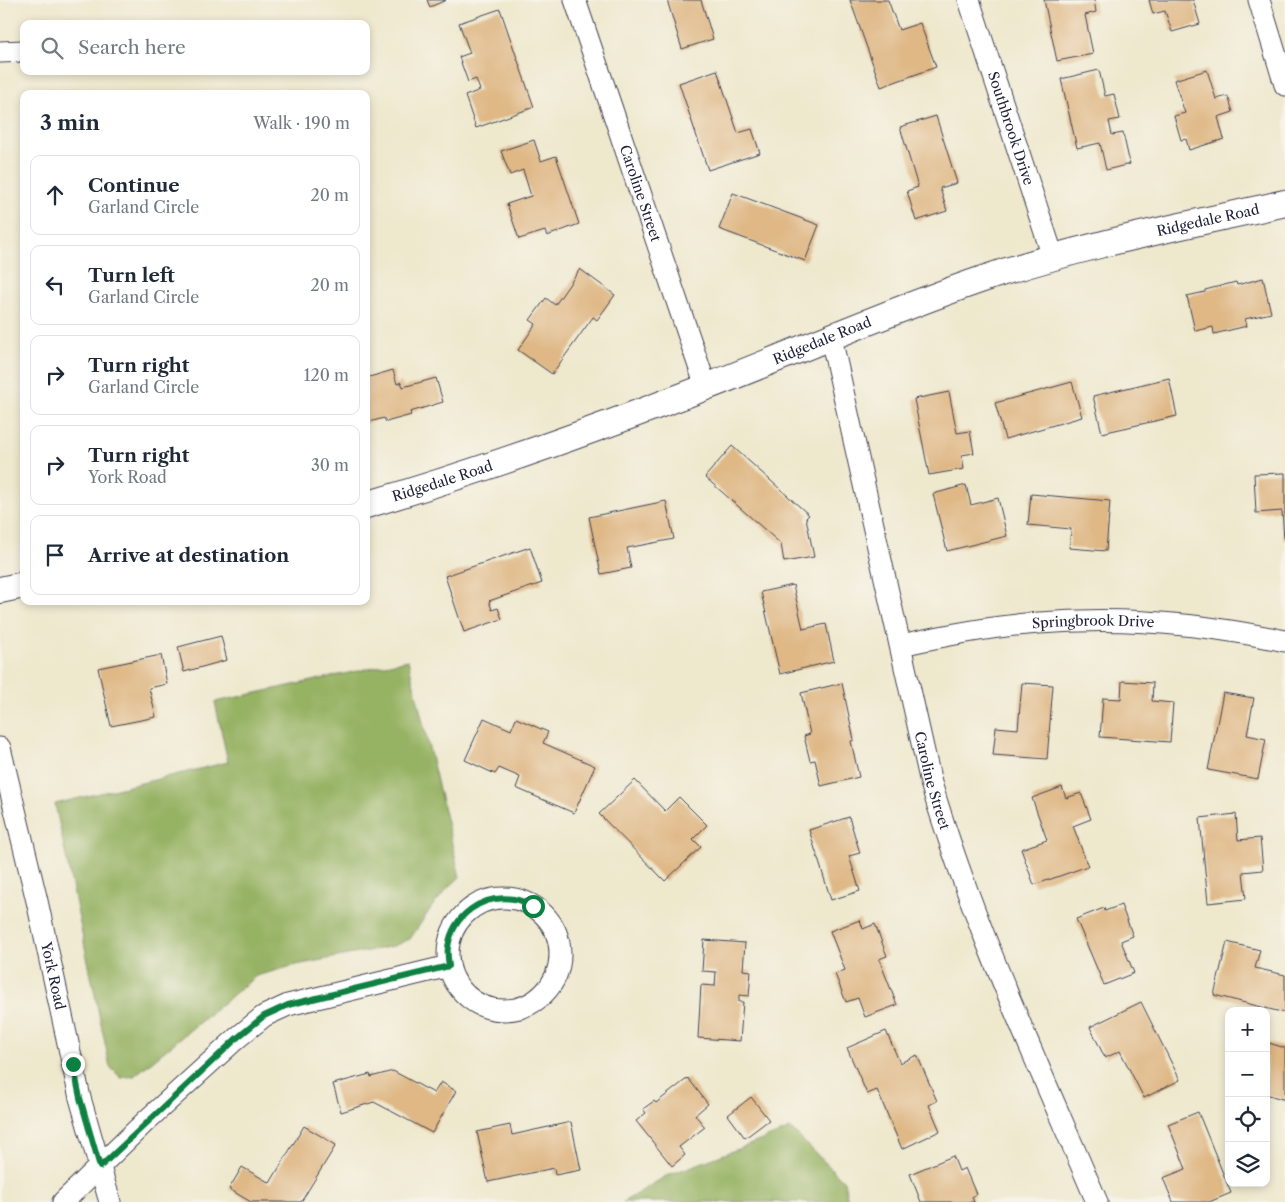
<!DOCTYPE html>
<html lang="en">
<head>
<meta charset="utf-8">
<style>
	:root { --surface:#fff; --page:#f2f2f3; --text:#1f2937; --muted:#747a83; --line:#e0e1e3 }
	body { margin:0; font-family:"Libre Caslon Text",serif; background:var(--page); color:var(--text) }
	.controls { position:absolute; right:15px; bottom:15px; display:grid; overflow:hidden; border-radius:10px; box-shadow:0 2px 8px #0003 }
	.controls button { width:45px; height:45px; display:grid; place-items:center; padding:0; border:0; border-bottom:1px solid var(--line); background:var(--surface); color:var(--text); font:25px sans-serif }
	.stop { position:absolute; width:15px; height:15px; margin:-11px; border:4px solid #0b8043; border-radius:50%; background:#fff }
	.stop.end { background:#0b8043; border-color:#fff; box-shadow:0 1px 5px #0008 }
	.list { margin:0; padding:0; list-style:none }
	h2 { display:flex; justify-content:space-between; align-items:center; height:65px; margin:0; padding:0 20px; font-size:21px }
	h2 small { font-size:16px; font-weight:400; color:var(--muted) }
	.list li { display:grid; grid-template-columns:32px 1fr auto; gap:15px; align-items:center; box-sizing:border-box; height:80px; margin:0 10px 10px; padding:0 10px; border:1px solid var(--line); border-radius:10px }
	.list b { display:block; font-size:19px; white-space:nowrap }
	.list p { margin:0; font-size:16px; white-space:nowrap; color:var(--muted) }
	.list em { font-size:16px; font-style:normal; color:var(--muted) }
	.icon { flex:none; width:28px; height:28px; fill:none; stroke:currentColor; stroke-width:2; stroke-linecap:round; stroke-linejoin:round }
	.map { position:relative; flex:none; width:1285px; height:1202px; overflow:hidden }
	.search { position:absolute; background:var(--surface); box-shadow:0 2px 8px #0003; left:20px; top:20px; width:350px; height:55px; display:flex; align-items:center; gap:12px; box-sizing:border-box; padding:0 18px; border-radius:10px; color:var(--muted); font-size:19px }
	.panel { position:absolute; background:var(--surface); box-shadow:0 2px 8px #0003; left:20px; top:90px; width:350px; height:515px; border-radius:10px }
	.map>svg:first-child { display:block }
	.forest { fill:#96b264; stroke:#5c6a50 }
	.building { fill:#dfb886 }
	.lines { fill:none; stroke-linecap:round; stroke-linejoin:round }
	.minor-casing { stroke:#414051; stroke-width:23 }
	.tertiary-casing { stroke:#414051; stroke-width:28 }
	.minor { stroke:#fff; stroke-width:21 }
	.tertiary { stroke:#fff; stroke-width:26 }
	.route { stroke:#0b8043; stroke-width:6 }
	.labels { text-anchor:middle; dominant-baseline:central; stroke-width:5; stroke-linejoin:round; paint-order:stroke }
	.street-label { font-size:14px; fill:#22223b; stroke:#f7f3e8 }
</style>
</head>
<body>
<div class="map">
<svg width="1285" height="1202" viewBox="0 0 1285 1202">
	<rect width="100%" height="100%" fill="#f7f3e8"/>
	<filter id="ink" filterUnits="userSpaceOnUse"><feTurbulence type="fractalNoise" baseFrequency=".02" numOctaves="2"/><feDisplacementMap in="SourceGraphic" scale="10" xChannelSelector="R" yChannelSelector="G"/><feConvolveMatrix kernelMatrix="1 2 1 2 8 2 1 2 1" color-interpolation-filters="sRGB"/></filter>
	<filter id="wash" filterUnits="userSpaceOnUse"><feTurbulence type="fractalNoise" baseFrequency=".0096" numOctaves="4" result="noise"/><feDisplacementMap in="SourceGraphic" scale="20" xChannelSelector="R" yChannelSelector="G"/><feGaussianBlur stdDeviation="1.12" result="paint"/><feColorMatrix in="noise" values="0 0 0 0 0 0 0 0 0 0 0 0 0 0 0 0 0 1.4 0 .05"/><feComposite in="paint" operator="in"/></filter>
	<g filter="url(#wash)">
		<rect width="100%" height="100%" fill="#eee8cd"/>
		<!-- forest -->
		<path class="forest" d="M408 660 460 877 449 887 431 908 410 939 394 946 296 965 256 976 134 1076 121 1078 110 1067 55 804 228 762 215 702Z
			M791 1129 844 1181 848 1202H623L666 1176Z"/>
		<g id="blocks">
			<!-- building -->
			<path class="building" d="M427 0H446L430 7Z
				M667 0H701L713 39 682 49Z
				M850 0H888L899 30 920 23 936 67 881 87Z
				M1044 0H1094L1096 12 1085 15 1093 54 1057 61Z
				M1149 0H1193L1200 24 1172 32 1165 11 1153 14Z
				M500 9 534 107 476 128 465 96 480 90 476 79 468 82 459 57 470 53 459 23Z
				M717 70 738 133 752 129 760 153 708 170 679 83Z
				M1099 70 1105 96 1114 94 1120 119 1109 121 1112 135 1123 133 1130 164 1106 170 1100 143 1077 148 1061 79Z
				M1207 70 1216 99 1228 96 1233 112 1218 117 1224 139 1189 150 1186 139 1181 140 1174 116 1185 113 1174 80Z
				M936 116 957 183 940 188 947 211 916 221 907 191 918 187 900 127Z
				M534 140 541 161 556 156 579 224 547 236 545 231 519 239 507 204 531 196 523 170 510 175 501 151Z
				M733 193 819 225 805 261 719 229Z
				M580 269 615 295 597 320 593 317 552 374 518 350 536 324 530 320 546 298 555 305Z
				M1263 278 1271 313 1245 319 1247 326 1214 334 1213 327 1195 331 1187 296 1205 292V290L1236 282 1237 285Z
				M393 370 397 384 401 382 403 387 436 378 443 402 410 412 411 415 386 422 384 418 366 423V378Z
				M1169 378 1177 416 1102 433 1093 396Z
				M1072 382 1082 417 1005 439 995 403Z
				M949 392 957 433 970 431 974 453 962 455 964 469 929 475 914 399Z
				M732 446 809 515 806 518 814 557 784 562 781 544 705 477Z
				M1285 473V540H1284L1282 511 1256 513 1254 474Z
				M966 485 971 505 998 498 1007 536 947 551 933 494Z
				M1031 494 1110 501 1106 551 1069 548 1071 529 1028 525Z
				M666 501 674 539 627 548 631 568 601 574 589 517Z
				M530 547 542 583 489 601 492 610 498 608 502 619 464 632 445 576Z
				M793 585 803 629 826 624 834 661 780 674 761 592Z
				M221 636 227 660 184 672 178 647Z
				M161 655 167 684 149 688 156 717 111 726 98 668Z
				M1122 681 1153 683 1152 701 1173 703 1170 742 1100 737 1103 698 1121 699Z
				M842 683 854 740 851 741 859 777 821 786 815 760 810 761 804 736 810 734 801 693Z
				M1022 683 1053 685 1047 759 993 755 996 727 1018 729Z
				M1223 693 1254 698 1247 735 1266 739 1258 779 1208 770Z
				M484 718 511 730 516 718 548 732 543 743 595 766 574 813 516 788 520 777 499 768 495 774 465 760Z
				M635 780 665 811 679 797 707 825 693 839 701 847 665 881 599 814Z
				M1062 787 1066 798 1081 793 1091 819 1073 826 1088 866 1034 885 1021 849 1047 840 1032 798Z
				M1236 814 1238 840 1260 838 1263 870 1243 872 1246 899 1208 903 1200 818Z
				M849 817 860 853 849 856 860 891 831 900 809 830Z
				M1121 905 1133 936 1121 941 1134 973 1104 985 1076 919 1104 908 1105 911Z
				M860 920 863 929 875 924 887 956 879 959 897 1005 865 1017 858 998 846 1002 835 974 845 970 830 931Z
				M704 940 745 943 743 970 751 971 749 996 739 995V1002H743L740 1041 698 1038 701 985 715 986 716 972 702 971Z
				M1227 942 1260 950 1255 968 1285 975V1013L1214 995Z
				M1141 1002 1180 1080 1144 1098 1120 1051 1105 1058 1090 1027Z
				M886 1031 900 1063 917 1055 937 1101 929 1105 940 1131 902 1149 877 1090 867 1094 847 1048Z
				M1266 1042 1285 1048V1100L1266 1094Z
				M393 1071 434 1093 441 1082 456 1091 432 1133 374 1102 341 1112 333 1084 370 1074 371 1077Z
				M688 1078 708 1104 695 1115 705 1127 679 1147 685 1155 672 1166 636 1121 646 1113 643 1109 654 1101 656 1103Z
				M751 1097 769 1120 745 1138 728 1115Z
				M1198 1112 1231 1193 1209 1202H1173L1163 1178 1186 1169 1168 1124Z
				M571 1122 581 1170 555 1175 554 1168 488 1182 477 1132 510 1125 512 1135Z
				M304 1126 336 1145 301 1202H251L229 1189 242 1167 270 1183Z
				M953 1156 959 1171 965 1168 976 1194 972 1197 974 1202H921L910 1174Z"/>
		</g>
	</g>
	<g filter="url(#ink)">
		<use href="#blocks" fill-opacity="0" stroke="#414051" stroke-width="1"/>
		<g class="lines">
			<!-- minor casing -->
			<g class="minor-casing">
				<g id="minor">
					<path id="s1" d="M575 0 706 387"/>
					<path id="s2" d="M969 0 1053 257"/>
					<path d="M1259 0 1285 85"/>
					<path d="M0 52 24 51"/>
					<path id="s3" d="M831 338 931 783C974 927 1038 1064 1097 1202"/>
					<path id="s4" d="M901 645C946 635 993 626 1039 623 1121 616 1205 624 1285 641"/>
					<path id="s5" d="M0 748 37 901 80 1098 110 1202"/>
					<circle cx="504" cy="954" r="56"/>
					<path d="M63 1202 146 1121 237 1038 264 1016 288 1005 449 966"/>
				</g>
			</g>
			<!-- tertiary casing -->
			<g class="tertiary-casing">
				<g id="tertiary">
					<path id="s6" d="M366 505C481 471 595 430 706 387 799 351 889 311 983 279 1081 245 1184 226 1285 203"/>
					<path d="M0 590 24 585"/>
				</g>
			</g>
			<!-- minor -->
			<use href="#minor" class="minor"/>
			<!-- tertiary -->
			<use href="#tertiary" class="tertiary"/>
		</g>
	</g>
	<g class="lines" filter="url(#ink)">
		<!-- route -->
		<path class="route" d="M73 1064 80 1098 100 1167 237 1038 264 1016 288 1005 449 966C448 960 447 953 448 947 453 915 482 894 514 899 520 900 527 903 533 906"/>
	</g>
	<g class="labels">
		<!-- street labels -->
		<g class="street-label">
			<text stroke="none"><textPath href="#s2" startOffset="135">Southbrook Drive</textPath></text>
			<text stroke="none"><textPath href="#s1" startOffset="204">Caroline Street</textPath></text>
			<text stroke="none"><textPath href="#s6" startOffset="890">Ridgedale Road</textPath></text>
			<text stroke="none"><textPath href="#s6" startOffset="485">Ridgedale Road</textPath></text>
			<text stroke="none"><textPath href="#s6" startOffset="80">Ridgedale Road</textPath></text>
			<text stroke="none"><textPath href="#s4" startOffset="194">Springbrook Drive</textPath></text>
			<text stroke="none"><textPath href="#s3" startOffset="454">Caroline Street</textPath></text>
			<text stroke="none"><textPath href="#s5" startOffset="234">York Road</textPath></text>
		</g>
	</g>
</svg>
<div class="controls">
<button>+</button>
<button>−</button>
<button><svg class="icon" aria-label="locate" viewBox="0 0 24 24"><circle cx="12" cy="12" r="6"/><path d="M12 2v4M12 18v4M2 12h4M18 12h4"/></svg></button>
<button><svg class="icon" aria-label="layers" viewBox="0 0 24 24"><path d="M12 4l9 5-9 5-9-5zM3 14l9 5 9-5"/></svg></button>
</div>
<div class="stop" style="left:533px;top:906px"></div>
<div class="stop end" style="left:73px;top:1064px"></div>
<div class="search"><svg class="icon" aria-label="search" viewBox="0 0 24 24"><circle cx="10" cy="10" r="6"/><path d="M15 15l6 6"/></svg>Search here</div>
<section class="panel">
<h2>3 min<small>Walk · 190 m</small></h2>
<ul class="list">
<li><svg class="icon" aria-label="ahead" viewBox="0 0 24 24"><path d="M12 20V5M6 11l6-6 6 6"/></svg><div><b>Continue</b><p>Garland Circle</p></div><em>20 m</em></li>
<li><svg class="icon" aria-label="left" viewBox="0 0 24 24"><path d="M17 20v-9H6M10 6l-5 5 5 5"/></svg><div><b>Turn left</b><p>Garland Circle</p></div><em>20 m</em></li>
<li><svg class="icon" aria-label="right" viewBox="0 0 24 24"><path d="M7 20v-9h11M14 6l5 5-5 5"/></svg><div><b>Turn right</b><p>Garland Circle</p></div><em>120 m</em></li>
<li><svg class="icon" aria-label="right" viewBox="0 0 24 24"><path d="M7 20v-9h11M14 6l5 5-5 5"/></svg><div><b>Turn right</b><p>York Road</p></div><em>30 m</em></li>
<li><svg class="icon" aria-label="arrive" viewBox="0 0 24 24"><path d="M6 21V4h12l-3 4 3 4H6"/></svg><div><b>Arrive at destination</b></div></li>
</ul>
</section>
</div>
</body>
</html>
